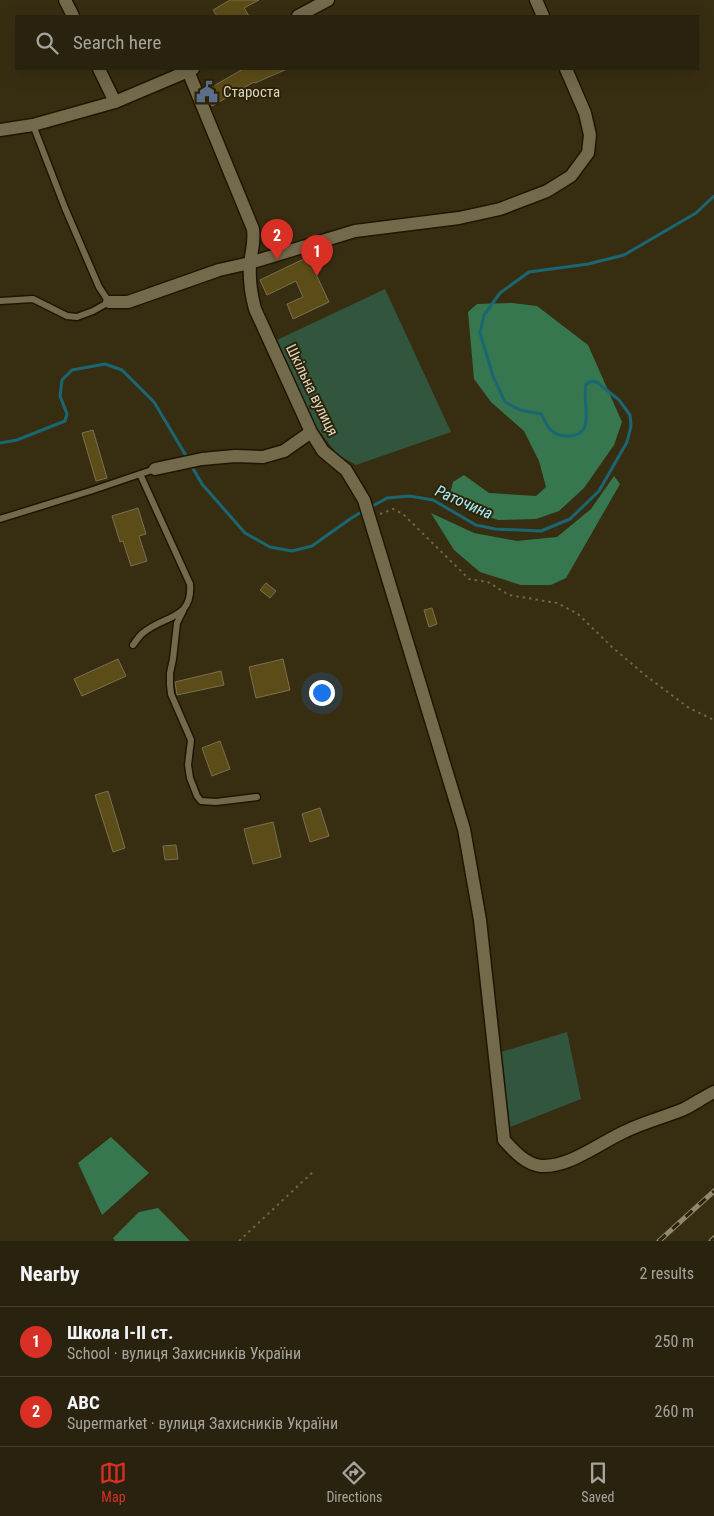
<!DOCTYPE html>
<html lang="en">
<head>
<meta charset="utf-8">
<style>
	:root { --surface:#29220e; --page:#352f1c; --text:#f1f3f6; --muted:#a5a49e; --line:#453f2e; --accent:#d93025 }
	body { margin:0; font-family:"Roboto Condensed",sans-serif; background:var(--page); color:var(--text) }
	.you { position:absolute; left:321px; top:692px; width:18px; height:18px; margin:-12px; border:4px solid #fff; border-radius:50%; background:#1a73e8; box-shadow:0 0 0 8px #1a73e833 }
	.badge { display:grid; place-items:center; width:32px; height:32px; border-radius:50%; background:var(--accent); color:#fff; font-size:16px; font-weight:700 }
	.pin { position:absolute; translate:-50% -41px; filter:drop-shadow(0 1px 2px #0008) }
	.pin::after { content:''; position:absolute; top:26px; width:18px; height:15px; background:inherit; clip-path:polygon(0 0,100% 0,50% 100%) }
	.list { margin:0; padding:0; list-style:none }
	h2 { display:flex; justify-content:space-between; align-items:center; height:65px; margin:0; padding:0 20px; font-size:21px }
	h2 small { font-size:16px; font-weight:400; color:var(--muted) }
	.list li { display:grid; grid-template-columns:32px 1fr auto; gap:15px; align-items:center; box-sizing:border-box; height:70px; padding:0 20px; border-top:1px solid var(--line) }
	.list b { display:block; font-size:19px; white-space:nowrap }
	.list p { margin:0; font-size:16px; white-space:nowrap; color:var(--muted) }
	.list em { font-size:16px; font-style:normal; color:var(--muted) }
	.icon { flex:none; width:28px; height:28px; fill:none; stroke:currentColor; stroke-width:2; stroke-linecap:round; stroke-linejoin:round }
	.map { position:relative; flex:none; width:714px; height:1241px; overflow:hidden }
	.search { position:absolute; background:var(--surface); box-shadow:0 5px 20px #0002; left:15px; right:15px; top:15px; height:55px; display:flex; align-items:center; gap:12px; box-sizing:border-box; padding:0 18px; border-radius:0px; color:var(--muted); font-size:19px }
	.sheet { height:205px; background:var(--surface) }
	nav { display:flex; justify-content:space-around; align-items:center; box-sizing:border-box; height:70px; border-top:1px solid var(--line); background:var(--surface); font-size:14px; color:var(--muted) }
	nav a { display:grid; justify-items:center; gap:2px }
	nav .on { color:var(--accent) }
	.map>svg:first-child { display:block }
	.green { fill:#32553e }
	.forest { fill:#37774f }
	.lines { fill:none; stroke-linecap:round; stroke-linejoin:round }
	.stream { stroke:#1b6673; stroke-width:3 }
	.building { fill:#5c4c17; stroke:#796f52 }
	.service-casing { stroke:#1e1600; stroke-width:9 }
	.minor-casing { stroke:#1e1600; stroke-width:15 }
	.tertiary-casing { stroke:#1e1600; stroke-width:15 }
	.path { stroke:#6c644c; stroke-width:2; stroke-dasharray:2.5 4; stroke-linecap:butt }
	.service { stroke:#73694b; stroke-width:6 }
	.minor { stroke:#73694b; stroke-width:12 }
	.tertiary { stroke:#73694b; stroke-width:12 }
	.rail-casing { stroke:#8f8873; stroke-width:5 }
	.rail { stroke:#2d2407; stroke-width:3; stroke-dasharray:9; stroke-linecap:butt }
	.labels { text-anchor:middle; dominant-baseline:central; stroke-width:4; stroke-linejoin:round; paint-order:stroke }
	.poi-label { font-size:15px; fill:#dad5c5; stroke:#2d2407; text-anchor:start }
	.street-label { font-size:15px; fill:#dad5c5; stroke:#2d2407 }
	.water-label { font-size:16px; font-style:italic; fill:#a5ebfa; stroke:#2d2407 }
</style>
</head>
<body>
<div class="map">
<svg width="714" height="1241" viewBox="0 0 714 1241">
	<rect width="100%" height="100%" fill="#372e12"/>
	<!-- green -->
	<path class="green" d="M385 289 451 432 356 465 337 454 313 423 275 341Z
		M567 1032 581 1099 510 1127 501 1052Z"/>
	<!-- forest -->
	<path class="forest" d="M512 303 537 306 588 345 622 422 614 445 584 488 559 511 536 519 498 520 471 511 450 494 453 482 464 475 489 493 536 496 546 487 539 461 524 431 491 402 474 379 468 312 477 304Z
		M614 476 620 484 566 578 551 585H521L480 572 454 550 431 513 474 533 517 541 557 537 591 509Z
		M111 1137 149 1173 102 1215 78 1163Z
		M158 1208 190 1241H115L113 1238 139 1212Z"/>
	<g class="lines">
		<!-- stream -->
		<path class="stream" d="M0 443 17 440 65 421 67 414 60 396 62 380 72 370 105 364 122 370 154 402 188 459
			M191 465 202 484 245 533 270 547 292 551 312 546 350 519 363 511
			M369 508 387 498 409 496 433 500 476 525 495 529 541 531 570 519 599 491 627 442 631 426 630 415 619 400 598 383 593 381 586 384C581 402 599 438 565 436 549 434 548 426 541 414L520 410 505 402 493 376 480 333 484 315 500 293 529 272 588 264 624 255 696 213 714 196"/>
	</g>
	<!-- building -->
	<path class="building" d="M230 0H259L244 8 249 16H217L213 10Z
		M243 69H287L255 83 254 82 212 106 205 91Z
		M308 257 329 302 293 319 287 304 303 297 296 281 267 295 260 280Z
		M93 430 107 478 96 481 82 433Z
		M138 508 146 534 139 536 147 561 131 566 123 541 120 542 112 516Z
		M266 583 276 591 270 598 260 590Z
		M432 608 437 624 429 627 424 610Z
		M118 659 126 676 82 696 74 679Z
		M283 659 290 690 256 698 249 667Z
		M221 671 224 685 177 695 175 682Z
		M220 741 230 769 212 776 202 748Z
		M108 791 125 848 113 852 95 795Z
		M320 808 329 836 310 842 302 814Z
		M273 822 281 857 253 864 244 829Z
		M176 845 178 859 165 860 163 846Z"/>
	<g class="lines">
		<!-- service casing -->
		<g class="service-casing">
			<path id="service" d="M0 301 33 299 67 316 77 317 93 311 109 302 99 287 65 208 33 125
				M0 519 90 491 155 469
				M183 611 177 623 173 659 170 673V685L171 694 191 740 188 765 190 778 197 796 201 801 216 802 257 797
				M133 645C136 641 139 636 143 633 164 615 193 620 190 584L140 474"/>
		</g>
		<!-- minor casing -->
		<g class="minor-casing">
			<path id="minor" d="M65 0 73 16
				M536 0 543 16
				M99 69 115 102
				M188 71 253 229C255 244 251 251 250 265 249 280 251 294 255 309L311 432 323 451 346 470 364 500 464 829 480 920 504 1140C514 1151 525 1164 541 1166 569 1168 601 1142 626 1131 644 1122 665 1117 684 1109 694 1104 704 1097 714 1092
				M109 302H128L219 270 250 263 355 231 459 218 500 209 547 191 571 176 588 153 590 135 585 113 566 69
				M155 469 202 459 235 456 263 457 284 451 311 432"/>
		</g>
		<!-- tertiary casing -->
		<g class="tertiary-casing">
			<path id="tertiary" d="M298 16 328 0
				M0 130 33 125 115 102 193 69"/>
		</g>
		<!-- path -->
		<path class="path" d="M380 514 393 509 403 514 469 579 488 582 509 595 557 603 578 614 612 647 645 675 689 708 714 720
			M239 1241 315 1170"/>
		<!-- service -->
		<use href="#service" class="service"/>
		<!-- minor -->
		<use href="#minor" class="minor"/>
		<!-- tertiary -->
		<use href="#tertiary" class="tertiary"/>
		<!-- rail casing -->
		<g class="rail-casing">
			<path id="rail" d="M659 1241 714 1191
				M711 1241 714 1238"/>
		</g>
		<!-- rail -->
		<use href="#rail" class="rail"/>
	</g>
	<!-- icons -->
	<defs>
		<g id="civic-bare" transform="scale(1.725)"><path d="M-.6-6.5H3V-4.5H.6V-3L4-1V1h2V6H-6V1h2V-1L-.6-3ZM-1.2 2.5V6h2.4V2.5Z" fill="#5c6f8a" stroke="#2d2407" stroke-width="2.5" paint-order="stroke"/></g>
	</defs>
	<g fill-rule="evenodd">
		<use href="#civic-bare" x="207" y="92"/>
	</g>
	<g class="labels">
		<!-- poi labels -->
		<g class="poi-label">
			<text x="223" y="92">Староста</text>
		</g>
		<!-- street labels -->
		<g class="street-label">
			<text transform="translate(312 390) rotate(64)">Шкільна вулиця</text>
		</g>
		<!-- water labels -->
		<g class="water-label">
			<text transform="translate(464 502) rotate(24)">Раточина</text>
		</g>
	</g>
</svg>
<div class="you"></div>
<div class="pin badge" style="left:317px;top:276px">1</div>
<div class="pin badge" style="left:277px;top:260px">2</div>
<div class="search"><svg class="icon" aria-label="search" viewBox="0 0 24 24"><circle cx="10" cy="10" r="6"/><path d="M15 15l6 6"/></svg>Search here</div>
</div>
<section class="sheet">
<h2>Nearby<small>2 results</small></h2>
<ul class="list">
<li><span class="badge">1</span><div><b>Школа І-ІІ ст.</b><p>School · вулиця Захисників України</p></div><em>250 m</em></li>
<li><span class="badge">2</span><div><b>ABC</b><p>Supermarket · вулиця Захисників України</p></div><em>260 m</em></li>
</ul>
</section>
<nav>
<a class="on"><svg class="icon" aria-label="map" viewBox="0 0 24 24"><path d="M3 6l6-2 6 2 6-2v14l-6 2-6-2-6 2zM9 4v14M15 6v14"/></svg>Map</a>
<a><svg class="icon" aria-label="directions" viewBox="0 0 24 24"><path d="M12 3l9 9-9 9-9-9zM9 14v-3h6M13 9l2 2-2 2"/></svg>Directions</a>
<a><svg class="icon" aria-label="saved" viewBox="0 0 24 24"><path d="M7 4h10v16l-5-4-5 4z"/></svg>Saved</a>
</nav>
</body>
</html>
